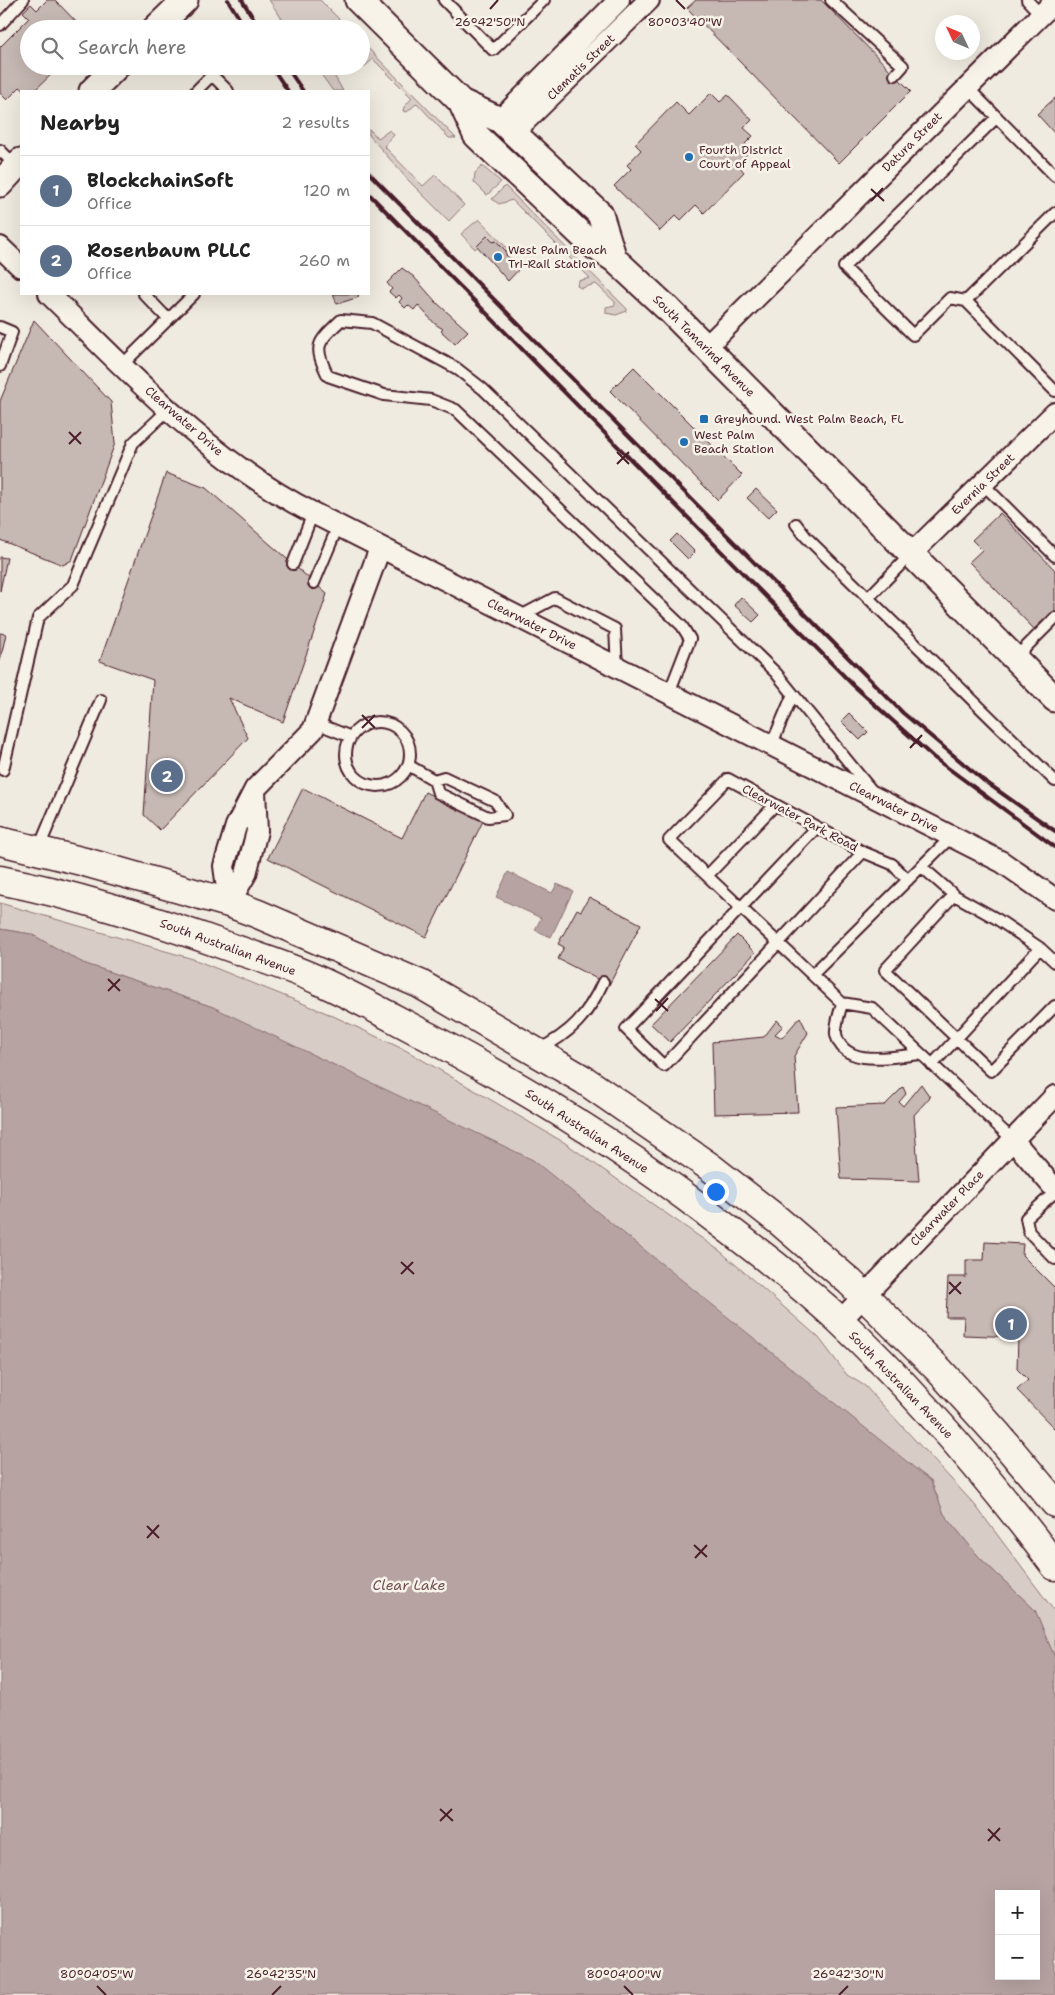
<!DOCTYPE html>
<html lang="en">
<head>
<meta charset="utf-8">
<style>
	:root { --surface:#fff; --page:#f2f2f2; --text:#222; --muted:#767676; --line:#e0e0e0; --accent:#1f6fb2 }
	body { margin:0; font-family:"Shantell Sans",sans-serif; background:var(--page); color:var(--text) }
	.controls { position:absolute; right:15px; bottom:15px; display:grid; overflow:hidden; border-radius:0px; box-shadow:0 5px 20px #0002 }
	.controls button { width:45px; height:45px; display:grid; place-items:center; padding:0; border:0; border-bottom:1px solid var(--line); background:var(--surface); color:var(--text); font:25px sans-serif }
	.compass { position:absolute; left:935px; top:15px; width:45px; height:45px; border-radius:50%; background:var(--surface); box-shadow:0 5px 20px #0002; rotate:314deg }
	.you { position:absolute; left:715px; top:1191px; width:18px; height:18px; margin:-12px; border:4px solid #fff; border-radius:50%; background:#1a73e8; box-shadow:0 0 0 8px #1a73e833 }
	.badge { display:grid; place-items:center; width:32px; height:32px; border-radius:50%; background:var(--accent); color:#fff; font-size:16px; font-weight:700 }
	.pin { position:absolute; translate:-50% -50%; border:2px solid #fff; box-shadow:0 1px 5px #0006 }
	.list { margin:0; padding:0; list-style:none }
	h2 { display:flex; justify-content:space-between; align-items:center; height:65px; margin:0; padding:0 20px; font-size:21px }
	h2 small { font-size:16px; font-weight:400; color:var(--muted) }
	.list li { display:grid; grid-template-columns:32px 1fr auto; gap:15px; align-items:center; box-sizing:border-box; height:70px; padding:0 20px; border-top:1px solid var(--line) }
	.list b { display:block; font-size:19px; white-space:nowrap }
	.list p { margin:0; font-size:16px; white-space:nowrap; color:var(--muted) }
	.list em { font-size:16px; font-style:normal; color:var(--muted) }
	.icon { flex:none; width:28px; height:28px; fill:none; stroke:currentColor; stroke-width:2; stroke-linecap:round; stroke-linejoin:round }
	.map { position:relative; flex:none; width:1055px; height:1995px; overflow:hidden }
	.search { position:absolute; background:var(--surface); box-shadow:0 5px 20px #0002; left:20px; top:20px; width:350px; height:55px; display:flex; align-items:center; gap:12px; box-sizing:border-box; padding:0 18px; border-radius:28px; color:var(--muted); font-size:19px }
	.panel { position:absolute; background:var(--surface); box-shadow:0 5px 20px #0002; left:20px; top:90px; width:350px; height:205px; border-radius:0px }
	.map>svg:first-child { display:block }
	.green { fill:#d8cdc6; stroke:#917678 }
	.water { fill:#b7a4a2; stroke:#8b6f72; fill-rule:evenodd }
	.building { fill:#c6b8b3; stroke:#4a1f2b }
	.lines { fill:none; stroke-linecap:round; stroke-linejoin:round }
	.service-casing { stroke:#4a1f2b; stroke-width:14 }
	.minor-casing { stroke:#4a1f2b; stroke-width:24 }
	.tertiary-casing { stroke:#4a1f2b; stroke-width:29 }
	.secondary-casing { stroke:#4a1f2b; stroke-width:31 }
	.service { stroke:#f7f3e8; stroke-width:10 }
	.minor { stroke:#f7f3e8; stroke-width:20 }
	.tertiary { stroke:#f7f3e8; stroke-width:25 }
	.secondary { stroke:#f7f3e8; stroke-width:28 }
	.rail { stroke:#4a1f2b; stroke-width:4 }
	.ticks { fill:none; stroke:#4a1f2b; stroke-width:2 }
	.poi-dot { fill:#1f6fb2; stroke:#f7f3e8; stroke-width:2 }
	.labels { text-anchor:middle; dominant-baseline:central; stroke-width:5; stroke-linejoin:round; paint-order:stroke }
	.street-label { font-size:12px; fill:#4a1f2b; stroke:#f7f3e8 }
	.poi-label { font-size:12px; fill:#4a1f2b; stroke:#f7f3e8; text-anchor:start }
	.water-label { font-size:14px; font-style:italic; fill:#704e55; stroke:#f7f3e8 }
	.ticks-label { font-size:12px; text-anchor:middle; fill:#4a1f2b; stroke:#f7f3e8; stroke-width:5; stroke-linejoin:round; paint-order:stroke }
</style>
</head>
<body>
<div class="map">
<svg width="1055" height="1995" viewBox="0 0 1055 1995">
	<rect width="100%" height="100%" fill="#f0ebe0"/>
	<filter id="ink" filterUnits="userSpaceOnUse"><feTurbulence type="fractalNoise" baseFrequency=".02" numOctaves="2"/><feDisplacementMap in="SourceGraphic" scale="10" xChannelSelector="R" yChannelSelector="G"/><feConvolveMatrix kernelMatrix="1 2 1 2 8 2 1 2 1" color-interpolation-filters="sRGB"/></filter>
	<g filter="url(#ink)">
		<!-- green -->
		<path class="green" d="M269 0H320L349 29H343L334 20C321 32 307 29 289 29Z
			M361 41 456 138H449L417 103 407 112 403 111 404 107 412 98 373 59 363 68 360 66 369 55 361 47Z
			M315 66H329L343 91H333Z
			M369 129 378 138 390 130 394 135 384 146 423 186 435 175 464 205 449 221 408 180 369 135Z
			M482 166 501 182 487 195 474 182 475 173Z
			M505 186 627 309V311L616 315 606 313V307L615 305V302L596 284 581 288 577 286 578 281 590 278 512 200 499 204 492 199Z
			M479 219 508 249 507 253 496 241 493 242 487 237 475 249 461 234Z
			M0 903 193 959 329 1014 407 1051 565 1143 720 1251 819 1338 847 1375 865 1386 975 1505 1055 1612V1658L1035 1610 979 1557 944 1514 931 1480 213 1007 83 963 31 934 0 929Z"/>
		<!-- water -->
		<path class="water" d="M508 872 552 893 557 884 573 891 551 937 535 930 541 918 496 897Z
			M0 929 31 934 83 963 213 1007 533 1160 931 1481 944 1514 979 1557 1035 1610 1055 1658V1995H0ZM999 1894H1036V1976H999Z"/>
		<!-- building -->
		<path class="building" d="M47 0H55L83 29H29V66H60L34 91H25L20 87 7 100 0 93V47L29 18 23 12 31 4 37 10Z
			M696 0H821L911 91 839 163 687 8Z
			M711 93 720 102 728 95 752 120 744 128 753 136 745 144 751 150 737 164 744 172 704 213 696 205 681 220 676 215 660 231 614 186 631 169 627 165 641 150 635 144 676 102 689 115Z
			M1055 98V134L1037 114Z
			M487 236 493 242 496 241 506 251V255L521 267 508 281 477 246Z
			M402 268 414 277 436 302 468 331 455 344 441 331 443 329 435 324 418 305 414 310 408 305 405 308 399 302 402 298 399 295 396 298 389 292 392 289 387 283Z
			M333 294H358L359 297 337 304Z
			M34 320 111 402 115 443 72 560 63 565 0 540V401Z
			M634 367 742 475 718 500 610 391Z
			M166 473 206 488 327 594 283 722 229 698 248 738 160 830 144 815 153 680 100 661Z
			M756 489 777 509 768 518 747 498Z
			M1000 513 1055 570V610L1034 629 969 562 982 550 972 540Z
			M677 534 695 552 688 559 670 541Z
			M0 557 7 558 0 591Z
			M741 597 760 615 753 622 734 605Z
			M0 633 6 634 0 661Z
			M849 713 868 732 860 740 841 721Z
			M303 788 402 838 425 792 483 821 426 937 268 858Z
			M589 897 641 924 609 985 558 959 564 947 558 944 577 909 581 911Z
			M737 935 755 953 670 1042 651 1024Z
			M800 1017 808 1033 794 1056 798 1112 714 1114 712 1042 764 1037 777 1020 783 1026 775 1034 782 1038Z
			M921 1084 930 1097 914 1115 919 1181 841 1179 836 1107 885 1105 903 1087 906 1094 899 1102 903 1106Z
			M985 1242 1023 1244 1022 1255 1055 1288V1429L1017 1390 1028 1380 1017 1369 1018 1337 963 1335 964 1317H946L948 1277H966V1260H984Z"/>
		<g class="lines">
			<!-- service casing -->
			<g class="service-casing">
				<path id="service" d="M444 0 493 50 544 0
					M831 0 903 66 895 75
					M1027 0 1041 15
					M0 25 23 0
					M967 87 1055 176
					M196 91 212 75 228 91
					M0 150 16 166
					M1055 213 966 301 1055 391
					M144 294 168 319
					M966 301 950 298 913 335 844 267 997 117
					M0 327 12 332 0 366
					M122 365 194 294
					M983 484 1055 556
					M796 524 806 537 1055 781
					M293 564 313 513
					M314 583 338 526
					M868 598 911 554
					M519 617 555 598 615 629 617 667
					M1015 658 1055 618
					M669 693 690 639 682 626 456 410 431 400 384 395 328 376C313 345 317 343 341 320L372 323 456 368 483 389 776 673 872 791
					M346 754a32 32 0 1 1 64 0a32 32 0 1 1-64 0Z
					M316 723 351 737
					M771 746 793 694
					M408 765 434 780
					M3 770 38 618 73 585 133 443 168 410
					M444 777 495 801 505 815 488 817 438 793 434 780Z
					M817 827 626 1029 664 1066 863 852 728 779 669 840 842 1003 872 1008 1013 1140
					M38 850 101 700
					M863 852 892 864 908 880
					M922 867 954 895
					M707 876 775 805
					M1040 948 997 919 954 895 885 970 991 1071 1055 1006
					M813 974 952 836
					M842 1003C840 1012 835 1025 836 1034 843 1069 895 1056 921 1054
					M538 1050C571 1033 588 1015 603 982
					M932 1065 1040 948 1055 962
					M1055 1192 1026 1218 1029 1232 1055 1259"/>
			</g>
			<!-- minor casing -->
			<g class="minor-casing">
				<path id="minor" d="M500 120 619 0
					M513 133 649 0
					M0 247 21 267
					M49 294C131 374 209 460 313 513L1002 862 1055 899
					M706 347 1055 1
					M911 554 1055 413
					M229 903 224 866 236 826 255 789 313 730 380 548
					M229 903 246 874 257 831 255 791
					M1013 1140 1055 1189
					M840 1321 1055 1096"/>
			</g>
			<!-- tertiary casing -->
			<g class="tertiary-casing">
				<path id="tertiary" d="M358 0 461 102 500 120 600 214 614 259
					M155 29 185 0
					M92 91 117 66
					M461 102 476 135 591 244 614 259 669 310 1055 699
					M0 184 21 161"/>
			</g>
			<!-- secondary casing -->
			<g class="secondary-casing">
				<path id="secondary" d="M0 841 85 862 229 903 258 914 420 984 584 1080 710 1167 779 1221 850 1282 939 1370 998 1435 1055 1503
					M0 880C81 896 158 921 235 949 263 959 293 968 320 981 357 998 393 1018 429 1037 526 1089 620 1146 707 1213 752 1247 797 1281 838 1319 918 1394 989 1478 1055 1566"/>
			</g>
			<!-- service -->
			<use href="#service" class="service"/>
			<!-- minor -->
			<use href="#minor" class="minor"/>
			<!-- tertiary -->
			<use href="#tertiary" class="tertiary"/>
			<!-- secondary -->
			<use href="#secondary" class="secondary"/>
			<!-- rail -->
			<path class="rail" d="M228 0 246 29
				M242 0 260 29
				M271 66 288 91
				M286 66 303 91
				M369 173 903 713 983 780 1055 831
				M369 194 853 685 933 757 1055 847"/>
		</g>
	</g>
	<!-- ticks -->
	<path class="ticks" d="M676 0 685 9M490 9 498 0M871 189 884 201M871 201 883 188M69 432 81 444M69 444 81 432M617 452 629 464M617 464 629 452M362 715 375 728M362 728 375 715M910 735 922 747M910 748 922 735M108 979 120 991M108 991 120 979M655 999 668 1011M656 1011 668 998M401 1262 414 1274M401 1274 413 1262M949 1282 961 1294M949 1294 961 1282M147 1526 159 1538M147 1538 159 1525M694 1545 707 1557M695 1558 707 1545M440 1809 453 1821M440 1821 452 1809M988 1829 1000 1841M988 1841 1000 1828M97 1986 106 1995M624 1986 633 1995M272 1995 281 1986M839 1995 848 1986"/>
	<!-- markers -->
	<g class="poi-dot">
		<circle cx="689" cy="157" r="5"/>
		<circle cx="498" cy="257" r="5"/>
		<rect x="699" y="414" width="10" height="10" rx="2.5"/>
		<circle cx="684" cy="442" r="5"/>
	</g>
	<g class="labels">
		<!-- street labels -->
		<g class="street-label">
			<text transform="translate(581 67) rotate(-44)">Clematis Street</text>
			<text transform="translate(912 142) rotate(-45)">Datura Street</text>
			<text transform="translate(704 346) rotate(45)">South Tamarind Avenue</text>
			<text transform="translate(184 421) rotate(41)">Clearwater Drive</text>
			<text transform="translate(983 484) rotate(-44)">Evernia Street</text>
			<text transform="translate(532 624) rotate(27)">Clearwater Drive</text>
			<text transform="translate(894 807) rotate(27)">Clearwater Drive</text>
			<text transform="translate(800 818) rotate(28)">Clearwater Park Road</text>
			<text transform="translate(228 947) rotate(20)">South Australian Avenue</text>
			<text transform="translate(587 1131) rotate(33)">South Australian Avenue</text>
			<text transform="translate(947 1208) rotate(-46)">Clearwater Place</text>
			<text transform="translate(901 1385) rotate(46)">South Australian Avenue</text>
		</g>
		<!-- poi labels -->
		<g class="poi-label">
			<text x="699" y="150">Fourth District<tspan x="699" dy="14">Court of Appeal</tspan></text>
			<text x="508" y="250">West Palm Beach<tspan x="508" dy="14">Tri-Rail Station</tspan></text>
			<text x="714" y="419">Greyhound. West Palm Beach, FL</text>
			<text x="694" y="435">West Palm<tspan x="694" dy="14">Beach Station</tspan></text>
		</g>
		<!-- water labels -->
		<g class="water-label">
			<text x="409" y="1585">Clear Lake</text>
		</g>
	</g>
	<g class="ticks-label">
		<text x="685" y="26">80°03'40"W</text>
		<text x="490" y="26">26°42'50"N</text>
		<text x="281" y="1978">26°42'35"N</text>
		<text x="848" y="1978">26°42'30"N</text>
		<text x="97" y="1978">80°04'05"W</text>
		<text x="624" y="1978">80°04'00"W</text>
	</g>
</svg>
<div class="controls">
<button>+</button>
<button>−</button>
</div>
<svg class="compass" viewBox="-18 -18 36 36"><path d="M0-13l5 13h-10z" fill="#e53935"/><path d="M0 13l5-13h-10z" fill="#767676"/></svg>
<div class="you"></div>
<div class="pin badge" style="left:1011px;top:1324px;background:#5c6f8a">1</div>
<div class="pin badge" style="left:167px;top:776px;background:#5c6f8a">2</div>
<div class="search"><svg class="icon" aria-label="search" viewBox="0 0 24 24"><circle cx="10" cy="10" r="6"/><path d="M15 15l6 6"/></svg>Search here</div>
<section class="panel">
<h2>Nearby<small>2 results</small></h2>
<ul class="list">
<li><span class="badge" style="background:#5c6f8a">1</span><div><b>BlockchainSoft</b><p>Office</p></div><em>120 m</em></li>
<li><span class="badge" style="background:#5c6f8a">2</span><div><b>Rosenbaum PLLC</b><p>Office</p></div><em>260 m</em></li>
</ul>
</section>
</div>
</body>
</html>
